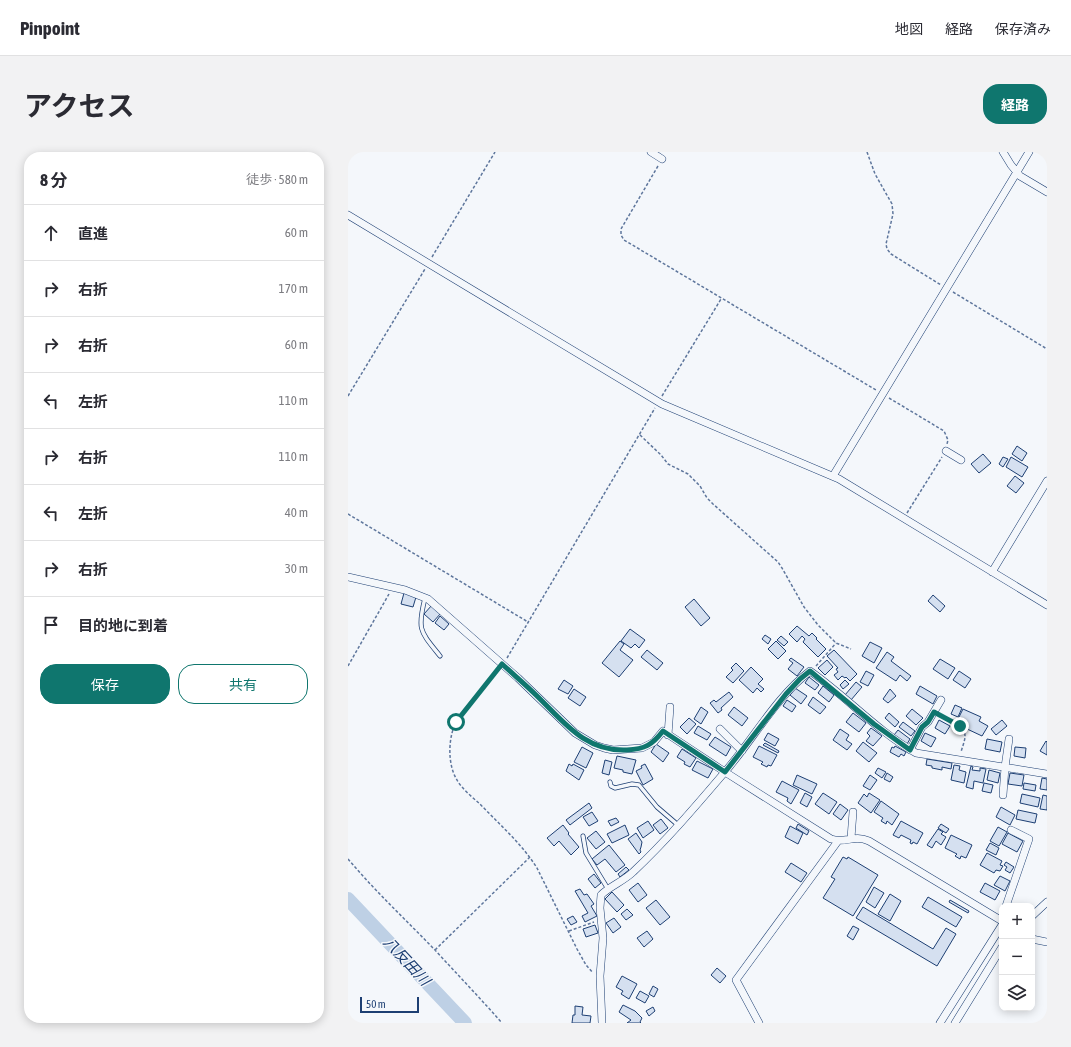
<!DOCTYPE html>
<html lang="ja">
<head>
<meta charset="utf-8">
<style>
	:root { --surface:#fff; --page:#f2f2f3; --text:#2b2b33; --muted:#7c7c81; --line:#e1e1e2; --accent:#0f766e }
	body { margin:0; font-family:"Asap Condensed","Noto Sans JP",sans-serif; background:var(--page); color:var(--text) }
	.controls { position:absolute; right:12px; bottom:12px; display:grid; overflow:hidden; border-radius:8px; box-shadow:0 2px 10px #0003 }
	.controls button { width:36px; height:36px; display:grid; place-items:center; padding:0; border:0; border-bottom:1px solid var(--line); background:var(--surface); color:var(--text); font:20px sans-serif }
	.scale { position:absolute; left:12px; bottom:10px; width:59px; box-sizing:border-box; padding-left:4px; border:2px solid #1d3f73; border-top:0; font-size:11px; line-height:14px; white-space:nowrap; color:#1d3f73; -webkit-text-stroke:3px #f4f7fb; paint-order:stroke }
	.stop { position:absolute; width:12px; height:12px; margin:-9px; border:3px solid #0f766e; border-radius:50%; background:#fff }
	.stop.end { background:#0f766e; border-color:#fff; box-shadow:0 1px 4px #0008 }
	.list { margin:0; padding:0; list-style:none }
	h2 { display:flex; justify-content:space-between; align-items:center; height:52px; margin:0; padding:0 16px; font-size:17px }
	h2 small { font-size:13px; font-weight:400; color:var(--muted) }
	.list li { display:grid; grid-template-columns:26px 1fr auto; gap:12px; align-items:center; box-sizing:border-box; height:56px; padding:0 16px; border-top:1px solid var(--line) }
	.list b { display:block; font-size:15px; white-space:nowrap }
	.list em { font-size:13px; font-style:normal; color:var(--muted) }
	.actions { display:flex; gap:8px; padding:12px 16px }
	.actions a { flex:1; padding:9px 0; border:1px solid var(--accent); border-radius:16px; text-align:center; font-size:14px; color:var(--accent) }
	.actions .main { background:var(--accent); color:#fff }
	.icon { flex:none; width:22px; height:22px; fill:none; stroke:currentColor; stroke-width:2; stroke-linecap:round; stroke-linejoin:round }
	.map { position:relative; flex:none; width:699px; height:871px; overflow:hidden; border-radius:16px }
	header { display:flex; align-items:center; gap:24px; box-sizing:border-box; height:56px; padding:0 20px; background:var(--surface); border-bottom:1px solid var(--line) }
	header strong { font-size:19px }
	nav { display:flex; gap:22px; margin-inline-start:auto; font-size:14px }
	.intro { display:flex; align-items:center; justify-content:space-between; box-sizing:border-box; height:96px; padding:0 24px }
	h1 { margin:0; font-size:28px }
	.button { padding:10px 18px; border-radius:16px; background:var(--accent); color:#fff; font-size:14px; font-weight:700 }
	main { display:flex; gap:24px; padding:0 24px }
	aside { flex:1; background:var(--surface); border-radius:16px; box-shadow:0 2px 10px #0003 }
	.map>svg:first-child { display:block }
	.lines { fill:none; stroke-linecap:round; stroke-linejoin:round }
	.river { stroke:#bed0e5; stroke-width:14 }
	.building { fill:#d5e0f0; stroke:#1d3f73 }
	.lane-casing { stroke:#1d3f73; stroke-width:5 }
	.street-casing { stroke:#1d3f73; stroke-width:8 }
	.path { stroke:#5e769c; stroke-width:1.5; stroke-dasharray:3 2; stroke-linecap:butt }
	.lane { stroke:#f4f7fb; stroke-width:3.5 }
	.street { stroke:#f4f7fb; stroke-width:7 }
	.route { stroke:#0f766e; stroke-width:5 }
	.labels { text-anchor:middle; dominant-baseline:central; stroke-width:3; stroke-linejoin:round; paint-order:stroke }
	.water-label { font-size:15px; font-style:italic; fill:#1d3f73; stroke:#f4f7fb }
</style>
</head>
<body>
<header>
<strong>Pinpoint</strong>
<nav><a>地図</a><a>経路</a><a>保存済み</a></nav>
</header>
<div class="intro"><h1>アクセス</h1><a class="button">経路</a></div>
<main>
<aside>
<h2>8 分<small>徒歩 · 580 m</small></h2>
<ul class="list">
<li><svg class="icon" aria-label="ahead" viewBox="0 0 24 24"><path d="M12 20V5M6 11l6-6 6 6"/></svg><div><b>直進</b></div><em>60 m</em></li>
<li><svg class="icon" aria-label="right" viewBox="0 0 24 24"><path d="M7 20v-9h11M14 6l5 5-5 5"/></svg><div><b>右折</b></div><em>170 m</em></li>
<li><svg class="icon" aria-label="right" viewBox="0 0 24 24"><path d="M7 20v-9h11M14 6l5 5-5 5"/></svg><div><b>右折</b></div><em>60 m</em></li>
<li><svg class="icon" aria-label="left" viewBox="0 0 24 24"><path d="M17 20v-9H6M10 6l-5 5 5 5"/></svg><div><b>左折</b></div><em>110 m</em></li>
<li><svg class="icon" aria-label="right" viewBox="0 0 24 24"><path d="M7 20v-9h11M14 6l5 5-5 5"/></svg><div><b>右折</b></div><em>110 m</em></li>
<li><svg class="icon" aria-label="left" viewBox="0 0 24 24"><path d="M17 20v-9H6M10 6l-5 5 5 5"/></svg><div><b>左折</b></div><em>40 m</em></li>
<li><svg class="icon" aria-label="right" viewBox="0 0 24 24"><path d="M7 20v-9h11M14 6l5 5-5 5"/></svg><div><b>右折</b></div><em>30 m</em></li>
<li><svg class="icon" aria-label="arrive" viewBox="0 0 24 24"><path d="M6 21V4h12l-3 4 3 4H6"/></svg><div><b>目的地に到着</b></div></li>
</ul>
<div class="actions"><a class="main">保存</a><a>共有</a></div>
</aside>
<div class="map">
<svg width="699" height="871" viewBox="0 0 699 871">
	<rect width="100%" height="100%" fill="#f4f7fb"/>
	<g class="lines">
		<!-- river -->
		<path class="river" d="M0 747 117 871"/>
	</g>
	<!-- building -->
	<path class="building" d="M669 294 679 301 674 309 664 302Z
		M635 302 643 311 631 321 623 312Z
		M655 305 660 307 655 315 651 312Z
		M663 305 680 315 674 325 658 315Z
		M667 324 676 331 668 341 659 334Z
		M56 441 68 445 65 455 53 452Z
		M585 443 597 454 592 460 580 449Z
		M346 447 362 466 353 474 337 455Z
		M84 453 93 461 85 470 76 462Z
		M92 464 101 472 96 478 87 471Z
		M449 474 461 484 464 481 469 486 468 487 478 497 470 505 455 490 457 487 454 484 449 490 441 482Z
		M282 477 297 488 291 496 287 492 283 496 273 489Z
		M417 483 423 487 420 492 414 487Z
		M433 484 440 490 436 494 429 488Z
		M272 489 276 492 272 498 285 508 271 525 254 511Z
		M428 489 438 499 430 507 420 497Z
		M522 490 534 496 526 511 514 504Z
		M299 498 315 511 309 518 293 505Z
		M486 498 509 522 502 529 498 525 497 526 494 524 490 528 486 523 490 520 488 517 490 516 479 504Z
		M539 500 546 505 543 509 563 524 559 529 552 523 548 529 528 516Z
		M443 506 456 515 449 524 440 517 445 511 441 508Z
		M592 507 607 516 600 527 585 517Z
		M479 508 485 515 477 523 470 516Z
		M388 511 396 519 385 531 378 525 385 518 383 516Z
		M403 515 415 527 410 532 416 537 413 540 409 536 405 541 391 528Z
		M518 519 526 523 520 534 512 530Z
		M611 519 623 527 617 536 605 528Z
		M461 525 471 533 467 538 457 531Z
		M216 528 225 534 220 542 210 537Z
		M497 528 501 532 495 537 492 533Z
		M508 530 514 535 503 548 497 543Z
		M475 534 486 543 481 550 470 541Z
		M572 534 589 544 585 552 568 542Z
		M447 536 459 544 453 552 442 543Z
		M226 537 238 545 232 554 220 546Z
		M542 537 548 544 540 551 535 547Z
		M381 540 385 545 373 556 374 558 370 561 362 551 366 548 368 550Z
		M465 545 478 555 472 562 460 553Z
		M439 548 448 554 444 560 435 554Z
		M607 553 614 556 610 565 603 562Z
		M353 555 360 560 353 572 346 567Z
		M386 555 400 566 394 574 380 563Z
		M564 557 575 566 568 573 558 564Z
		M615 557 633 565 631 569 640 574 634 584 617 576 619 571 610 567Z
		M505 561 518 571 511 580 498 570Z
		M541 561 551 570 547 575 537 566Z
		M341 566 348 572 339 582 332 575Z
		M591 568 602 574 597 582 587 576Z
		M654 568 659 574 648 583 643 577Z
		M555 570 567 579 563 584 551 575Z
		M350 574 363 582 359 588 346 581Z
		M523 576 534 584 525 594 518 589 522 584 519 581Z
		M492 577 501 583 498 588 504 592 499 598 485 588Z
		M550 578 562 587 559 592 546 583Z
		M420 581 431 587 427 594 416 588Z
		M577 581 588 586 583 595 573 589Z
		M367 585 383 595 378 604 361 593Z
		M639 587 654 590 652 600 637 597Z
		M698 589 699 590V603L692 599Z
		M515 590 529 601 521 610 508 599Z
		M417 591 431 599 430 601 415 593Z
		M308 592 321 601 315 610 303 600Z
		M411 594 429 603 423 614 420 613 419 615 413 612 415 610 405 605Z
		M547 594 558 600 556 604 553 602 551 605 542 600 544 595 546 596Z
		M234 595 245 601 238 616 226 610Z
		M667 595 678 596 677 606 666 604Z
		M334 597 348 606 342 615 336 612 337 610 329 605Z
		M269 604 288 608 284 622 275 620V618L266 616Z
		M579 607 604 611 603 617 594 615V618L584 616V614L578 613Z
		M257 608 264 610 261 623 254 621Z
		M349 609 365 617 360 626 344 618Z
		M221 612 224 614 225 612 236 618 231 628 218 619Z
		M297 612 305 627 295 633 288 619 294 616 293 614Z
		M606 613 612 614 611 618 618 620 616 631 603 628Z
		M623 614 625 615 624 618 632 619V616L638 617 635 631 626 629 625 637 618 635Z
		M530 616 538 620 534 626 527 621Z
		M641 618 652 621 650 631 639 628Z
		M539 621 545 625 542 630 536 627Z
		M662 621 676 623 674 634 660 632Z
		M449 623 469 632 464 642 445 633Z
		M522 623 529 628 522 638 515 634Z
		M694 626 699 627V638L692 637Z
		M434 629 451 638 443 652 439 649 440 646 428 640Z
		M636 631 645 633 643 641 634 639Z
		M676 631 688 633 687 639 675 637Z
		M457 641 464 645 459 655 452 651Z
		M475 641 489 650 481 662 467 652Z
		M521 641 532 648 523 661 510 651 516 642 519 645Z
		M674 642 692 646 690 655 672 651Z
		M695 643 699 644V658L692 657Z
		M533 649 551 662 544 673 539 669 538 672 533 669 535 666 526 660Z
		M241 651 244 656 222 673 218 668Z
		M492 652 500 658 493 668 485 662Z
		M653 655 667 663 662 673 648 665Z
		M670 658 689 662 687 671 668 667Z
		M244 660 250 669 241 674 235 665Z
		M268 666 271 670 263 674 260 669Z
		M313 667 320 676 312 682 305 673Z
		M300 669 306 678 295 686 289 676Z
		M553 669 575 681 569 692 565 690 564 692 562 691 563 688 553 683 551 686 545 683Z
		M450 672 461 679 459 683 448 676Z
		M593 672 601 677 598 681 590 676Z
		M215 673 221 681 220 682 231 695 223 703 211 689 206 694 199 686Z
		M277 673 281 683 264 691 259 682Z
		M442 674 455 681 450 692 437 685Z
		M650 675 659 680 651 694 642 689Z
		M590 677 595 680 593 682 598 685 593 693 588 689 584 696 579 693Z
		M248 679 257 690 248 697 239 686Z
		M288 681 294 690 293 695 292 698 293 700 291 702 280 687Z
		M660 681 675 689 669 700 654 692Z
		M603 683 624 693 618 706 613 704 612 707 607 704 609 702 597 696Z
		M642 691 651 696 648 703 638 698Z
		M261 693 277 713 268 720 257 707 249 713 244 707Z
		M639 701 654 709 652 713 655 714 652 719 648 718 646 721 632 713Z
		M495 705 499 707 500 705 530 723 505 764 475 746 487 727 483 725Z
		M658 710 666 715 662 721 657 718 659 715 656 713Z
		M443 711 459 721 453 730 437 720Z
		M278 715 281 718 272 725 270 722Z
		M246 722 253 731 247 736 240 727Z
		M652 724 662 729 657 739 646 733Z
		M290 731 299 743 290 750 281 738Z
		M637 731 652 739 647 748 632 740Z
		M526 735 536 741 527 756 518 750Z
		M232 737 236 743 239 742 246 752 243 754 249 764 237 770 234 764 240 761 227 739Z
		M264 740 276 753 269 760 257 747Z
		M542 742 553 749 542 769 530 762Z
		M580 745 614 765 608 775 574 755Z
		M308 748 322 765 312 773 298 756Z
		M602 748 621 759 620 761 601 750Z
		M515 755 585 797 598 776 608 782 589 814 508 766Z
		M279 757 285 763 278 768 273 762Z
		M225 764 229 770 223 773 219 767Z
		M266 766 273 775 265 781 258 771Z
		M247 773 250 781 238 785 235 777Z
		M505 774 511 777 505 788 499 784Z
		M299 779 305 787 296 795 289 786Z
		M369 816 378 824 372 831 363 823Z
		M274 824 289 832 281 847 273 842 275 839 268 835Z
		M305 834 310 837 306 845 301 842Z
		M292 839 301 844 297 851 288 846Z
		M275 853 287 859 294 866 292 870 293 871H279L283 868 271 860Z
		M227 854 235 855 234 863 243 864 242 871H224L225 863H227Z
		M305 855 307 859 301 864 298 859Z"/>
	<g class="lines">
		<!-- lane casing -->
		<g class="lane-casing">
			<path id="lane" d="M77 446C69 478 72 479 92 504
				M262 630 263 634 267 636 284 632 291 633 309 655 330 673
				M235 684 238 701 260 737"/>
		</g>
		<!-- street casing -->
		<g class="street-casing">
			<path id="street" d="M303 0 314 7
				M655 0 663 13 672 24 699 40
				M0 63 314 252 491 327 699 453
				M598 299 613 308
				M485 324 681 0
				M644 420 699 329
				M0 425 57 438 80 447 170 526 227 581 247 593 256 596 265 598 294 596 306 590 315 579 377 620 483 687C498 692 505 682 521 689L654 769
				M372 577 394 599
				M320 583 322 555
				M562 598 574 575 580 570 593 548
				M655 643 657 615 661 587
				M503 686 505 660
				M658 754 681 687 663 678
				M684 764 699 750
				M684 787 699 790
				M254 871 252 824 255 786 252 756 253 743C262 734 276 729 285 720 318 689 347 655 376 621 405 588 427 546 462 519 499 545 529 579 568 601L699 622
				M411 871 388 828 490 689
				M592 871 654 773
				M607 871 654 795"/>
		</g>
		<!-- path -->
		<path class="path" d="M519 0 527 22 544 52 545 62 538 92 539 97 543 102 593 133
			M310 14 273 77V83L276 88 528 238
			M84 105 147 0
			M605 140 699 197
			M0 244 77 117
			M314 244 373 147
			M541 246 596 279 600 288 599 292
			M292 283 313 303 320 312 340 322 352 334 359 346 365 352 430 410 434 416 456 455 470 473 488 491 503 497
			M559 361 594 305
			M0 362 180 470
			M159 506 307 256
			M0 514 41 442
			M468 514 488 491
			M150 519C137 535 120 550 109 568 100 584 99 612 109 628 114 637 124 645 132 652 152 673 174 692 189 716L229 797 238 813 245 821
			M593 564C601 568 617 573 617 584 617 589 614 596 613 600
			M0 707C27 739 57 767 86 797 109 822 132 846 154 871
			M221 779 246 770
			M87 798 182 705"/>
		<!-- lane -->
		<use href="#lane" class="lane"/>
		<!-- street -->
		<use href="#street" class="street"/>
	</g>
	<g class="lines">
		<!-- route -->
		<path class="route" d="M108 570 154 512C166 523 178 533 188 543 216 570 237 600 279 598 297 597 304 593 315 579L377 620 438 542 452 527 462 519 526 572 562 598 574 575 580 570 586 560 612 574"/>
	</g>
	<g class="labels">
		<!-- water labels -->
		<g class="water-label">
			<text transform="translate(59 809) rotate(47)">八反田川</text>
		</g>
	</g>
</svg>
<div class="controls">
<button>+</button>
<button>−</button>
<button><svg class="icon" aria-label="layers" viewBox="0 0 24 24"><path d="M12 4l9 5-9 5-9-5zM3 14l9 5 9-5"/></svg></button>
</div>
<div class="scale">50 m</div>
<div class="stop" style="left:108px;top:570px"></div>
<div class="stop end" style="left:612px;top:574px"></div>
</div>
</main>
</body>
</html>
